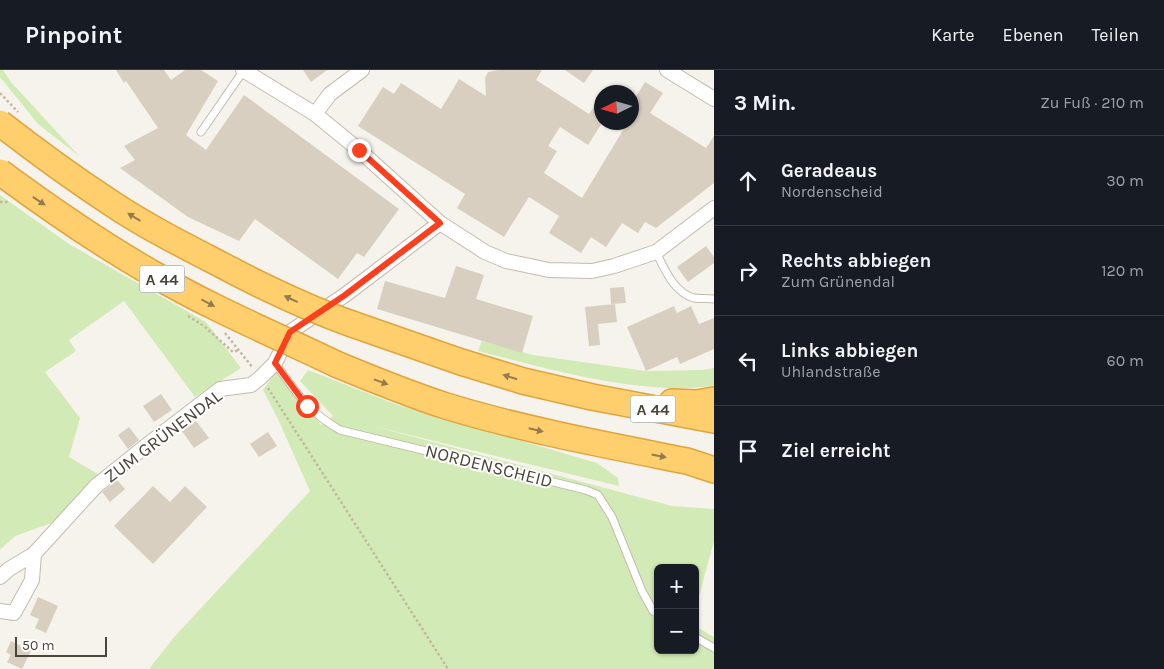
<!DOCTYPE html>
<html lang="de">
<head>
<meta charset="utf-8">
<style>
	:root { --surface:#171b24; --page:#242831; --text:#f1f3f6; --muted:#9ea1a6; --line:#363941 }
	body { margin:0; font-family:Karla,sans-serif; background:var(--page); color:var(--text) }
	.controls { position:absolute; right:15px; bottom:15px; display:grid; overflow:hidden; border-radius:8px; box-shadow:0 1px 4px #0004 }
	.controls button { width:45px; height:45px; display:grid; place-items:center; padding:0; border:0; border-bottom:1px solid var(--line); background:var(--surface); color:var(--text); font:25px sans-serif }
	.compass { position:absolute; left:594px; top:15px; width:45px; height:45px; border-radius:50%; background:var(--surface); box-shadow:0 1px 4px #0004; rotate:265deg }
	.scale { position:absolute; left:15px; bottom:12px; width:92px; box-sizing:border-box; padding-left:5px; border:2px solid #4b4439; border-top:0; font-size:14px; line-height:18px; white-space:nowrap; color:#4b4439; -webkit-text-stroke:4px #fff; paint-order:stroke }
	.stop { position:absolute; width:15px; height:15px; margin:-11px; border:4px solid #fc3f1d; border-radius:50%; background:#fff }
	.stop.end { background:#fc3f1d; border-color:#fff; box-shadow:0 1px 5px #0008 }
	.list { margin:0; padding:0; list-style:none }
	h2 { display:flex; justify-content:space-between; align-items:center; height:65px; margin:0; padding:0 20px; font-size:21px }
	h2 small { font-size:16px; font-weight:400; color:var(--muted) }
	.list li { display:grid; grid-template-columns:32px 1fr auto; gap:15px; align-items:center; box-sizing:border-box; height:90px; padding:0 20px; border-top:1px solid var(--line) }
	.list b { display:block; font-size:19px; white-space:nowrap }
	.list p { margin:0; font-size:16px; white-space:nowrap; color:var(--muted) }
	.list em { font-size:16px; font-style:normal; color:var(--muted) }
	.icon { flex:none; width:28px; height:28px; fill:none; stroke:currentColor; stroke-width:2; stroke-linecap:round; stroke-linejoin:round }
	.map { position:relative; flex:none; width:714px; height:599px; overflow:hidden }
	header { display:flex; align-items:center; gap:30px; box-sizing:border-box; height:70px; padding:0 25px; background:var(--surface); border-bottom:1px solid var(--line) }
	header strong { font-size:24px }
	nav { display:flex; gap:28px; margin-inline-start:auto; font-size:18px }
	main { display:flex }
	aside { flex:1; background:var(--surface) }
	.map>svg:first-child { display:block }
	.green { fill:#d2eab5 }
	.building { fill:#d8cfc1 }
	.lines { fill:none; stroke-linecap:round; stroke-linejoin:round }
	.service-casing { stroke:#c2bbae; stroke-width:9 }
	.minor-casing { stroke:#c2bbae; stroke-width:16 }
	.motorway-casing { stroke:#e0a43c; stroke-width:28 }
	.path { stroke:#c4b79f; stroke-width:2.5; stroke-dasharray:2.5 2.5; stroke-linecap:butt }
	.service { stroke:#fff; stroke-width:7 }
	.minor { stroke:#fff; stroke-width:14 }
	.motorway { stroke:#ffcf6e; stroke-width:25 }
	.motorway-bridge-casing { stroke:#e0a43c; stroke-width:28; stroke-linecap:butt }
	.motorway-bridge { stroke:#ffcf6e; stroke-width:25 }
	.oneway { fill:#937c4e }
	.route { stroke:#fc3f1d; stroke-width:6 }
	.labels { text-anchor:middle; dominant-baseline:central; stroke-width:4; stroke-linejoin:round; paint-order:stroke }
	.shield { fill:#fff; stroke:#817c74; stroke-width:1 }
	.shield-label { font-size:16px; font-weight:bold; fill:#4b4439 }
	.street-label { font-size:18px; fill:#4b4439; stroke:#fff }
</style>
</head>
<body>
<header>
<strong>Pinpoint</strong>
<nav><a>Karte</a><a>Ebenen</a><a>Teilen</a></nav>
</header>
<main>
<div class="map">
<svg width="714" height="599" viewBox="0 0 714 599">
	<rect width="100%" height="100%" fill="#f6f3ec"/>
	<!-- green -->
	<path class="green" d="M0 0H3L11 12 79 86 38 54 0 7Z
		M0 125 69 174 206 252 241 298 195 327 124 231 69 270 76 281 45 302 80 348 69 387 101 406 57 451 15 466 0 480Z
		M482 271 533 285 646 301 703 300 714 298V316C699 317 683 319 668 318 603 315 540 297 478 281Z
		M308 300 395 334 597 393 618 408 619 416 373 356 672 436 714 439V471L698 530 695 529V498H658V580H695V556L714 567V599H149L175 566 310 421 278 349 263 320 276 302 321 355 333 346 300 311Z"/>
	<!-- building -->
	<path class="building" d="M116 0H164L171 10 185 0H201L218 11 186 65 206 80 244 25 399 139 364 187 357 183 338 209 255 149 239 171 188 147 120 98 135 90 124 76 158 58 126 11 124 13Z
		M303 0H327L311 12Z
		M498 0H542L536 10 589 44 602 24V53L588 75 560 57 548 76 557 81 544 103 582 128 628 52H632V47L636 39 632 36V33L645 12 663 23 650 43 706 78 714 66V113L656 158 645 152 638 163 622 153 606 177 591 167 581 183 549 163 559 146 529 127 504 167 457 138 465 124 358 56 383 17 394 24 401 13 441 39 459 9 486 26 485 8 488 2Z
		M565 0H593L584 13Z
		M706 176 714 187V193L688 212 677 197Z
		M456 196 484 205 476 229 533 246 522 283 377 239 385 211 445 228Z
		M624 217 626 233 611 234 610 218Z
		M615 234 617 252 598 254 600 275 589 276 585 237Z
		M674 236 677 243 691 236 699 254 714 248V279L680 294 677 287 646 301 627 257Z
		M161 324 172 340 154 352 143 336Z
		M196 351 209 368 194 378 182 361Z
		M129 357 139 370 128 379 118 365Z
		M268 362 277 376 259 387 250 374Z
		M117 410 125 419 110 432 102 422Z
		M153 416 170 432 185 416 207 437 153 494 114 456Z
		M38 527 58 536 46 563 35 558 39 549 30 545Z
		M11 571 31 581 22 599 7 592 11 585 6 582Z"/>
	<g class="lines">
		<!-- service casing -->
		<g class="service-casing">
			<path id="service" d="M201 62 244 0
				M656 182C664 198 674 223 694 228 700 229 708 228 714 229
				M275 293C297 323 307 341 340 360L586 420 598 425 612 447 642 521 653 541 658 544
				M695 567 714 578"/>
		</g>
		<!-- minor casing -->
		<g class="minor-casing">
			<path id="minor" d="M243 0 315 44 359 80 440 153 485 182 506 191 549 200 592 201 614 196 656 182 714 138
				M667 0 714 29
				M315 44 330 24 362 0
				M0 507 9 499 34 484 96 416 147 375 220 319 251 315 260 308 275 293 290 262 345 225 440 153
				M0 541 14 543 32 510 34 484"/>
		</g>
		<!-- motorway casing -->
		<g class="motorway-casing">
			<path id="motorway" d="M352 254 461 292 523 311 592 327 714 350
				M336 294C372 309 409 324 446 336 525 360 606 375 687 391L714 400
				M672 332 697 333 714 330"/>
		</g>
		<!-- path -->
		<path class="path" d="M0 23 18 42
			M0 132H8
			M188 246 204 256 233 282 239 280
			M225 263 253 298
			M268 318 448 599"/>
		<!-- service -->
		<use href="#service" class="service"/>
		<!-- minor -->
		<use href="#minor" class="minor"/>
		<!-- motorway -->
		<use href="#motorway" class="motorway"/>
		<!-- motorway-bridge casing -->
		<g class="motorway-bridge-casing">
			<path id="motorway-bridge" d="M0 53C36 81 73 108 111 133 144 155 179 173 214 191 259 215 304 237 352 254
				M0 102C50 139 101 174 155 205 213 239 276 265 336 294"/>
		</g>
		<!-- motorway-bridge -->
		<use href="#motorway-bridge" class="motorway-bridge"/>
	</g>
	<!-- one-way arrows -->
	<defs><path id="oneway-solid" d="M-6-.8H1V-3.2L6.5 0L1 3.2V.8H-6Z" transform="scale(1.25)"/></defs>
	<g class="oneway">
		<use href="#oneway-solid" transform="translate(39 131) rotate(34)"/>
		<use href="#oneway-solid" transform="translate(134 147) rotate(-149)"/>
		<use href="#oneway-solid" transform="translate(291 229) rotate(-155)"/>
		<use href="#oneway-solid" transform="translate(208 233) rotate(28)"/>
		<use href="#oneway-solid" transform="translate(510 307) rotate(-163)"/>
		<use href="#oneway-solid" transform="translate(381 312) rotate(20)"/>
		<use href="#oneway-solid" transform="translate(536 360) rotate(13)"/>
		<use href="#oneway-solid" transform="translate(659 386) rotate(11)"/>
	</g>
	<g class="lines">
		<!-- route -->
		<path class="route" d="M307 336 275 293 290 262 345 225 440 153 359 80"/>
	</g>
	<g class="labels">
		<!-- shield labels -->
		<g class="shield">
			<rect x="139.5" y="195.5" width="45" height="27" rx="4"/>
			<rect x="630.5" y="325.5" width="45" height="27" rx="4"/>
		</g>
		<g class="shield-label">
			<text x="162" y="209">A 44</text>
			<text x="653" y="339">A 44</text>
		</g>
		<!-- street labels -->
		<g class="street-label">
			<text transform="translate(163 366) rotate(-37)">ZUM GRÜNENDAL</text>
			<text transform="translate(489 396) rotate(14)">NORDENSCHEID</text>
		</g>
	</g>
</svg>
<div class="controls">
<button>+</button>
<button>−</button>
</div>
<svg class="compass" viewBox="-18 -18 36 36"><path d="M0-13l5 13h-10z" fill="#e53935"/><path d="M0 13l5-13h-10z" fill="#9ea1a6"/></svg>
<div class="scale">50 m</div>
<div class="stop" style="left:307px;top:336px"></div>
<div class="stop end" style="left:359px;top:80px"></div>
</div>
<aside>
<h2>3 Min.<small>Zu Fuß · 210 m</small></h2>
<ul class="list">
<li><svg class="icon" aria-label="ahead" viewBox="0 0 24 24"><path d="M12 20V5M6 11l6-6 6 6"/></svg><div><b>Geradeaus</b><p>Nordenscheid</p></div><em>30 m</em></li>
<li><svg class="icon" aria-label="right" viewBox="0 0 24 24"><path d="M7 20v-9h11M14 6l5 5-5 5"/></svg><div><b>Rechts abbiegen</b><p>Zum Grünendal</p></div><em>120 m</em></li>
<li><svg class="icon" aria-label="left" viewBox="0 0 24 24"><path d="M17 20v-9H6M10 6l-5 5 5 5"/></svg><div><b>Links abbiegen</b><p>Uhlandstraße</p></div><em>60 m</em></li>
<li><svg class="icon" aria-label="arrive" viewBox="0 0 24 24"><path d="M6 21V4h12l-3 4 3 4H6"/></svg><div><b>Ziel erreicht</b></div></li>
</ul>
</aside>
</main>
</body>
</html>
